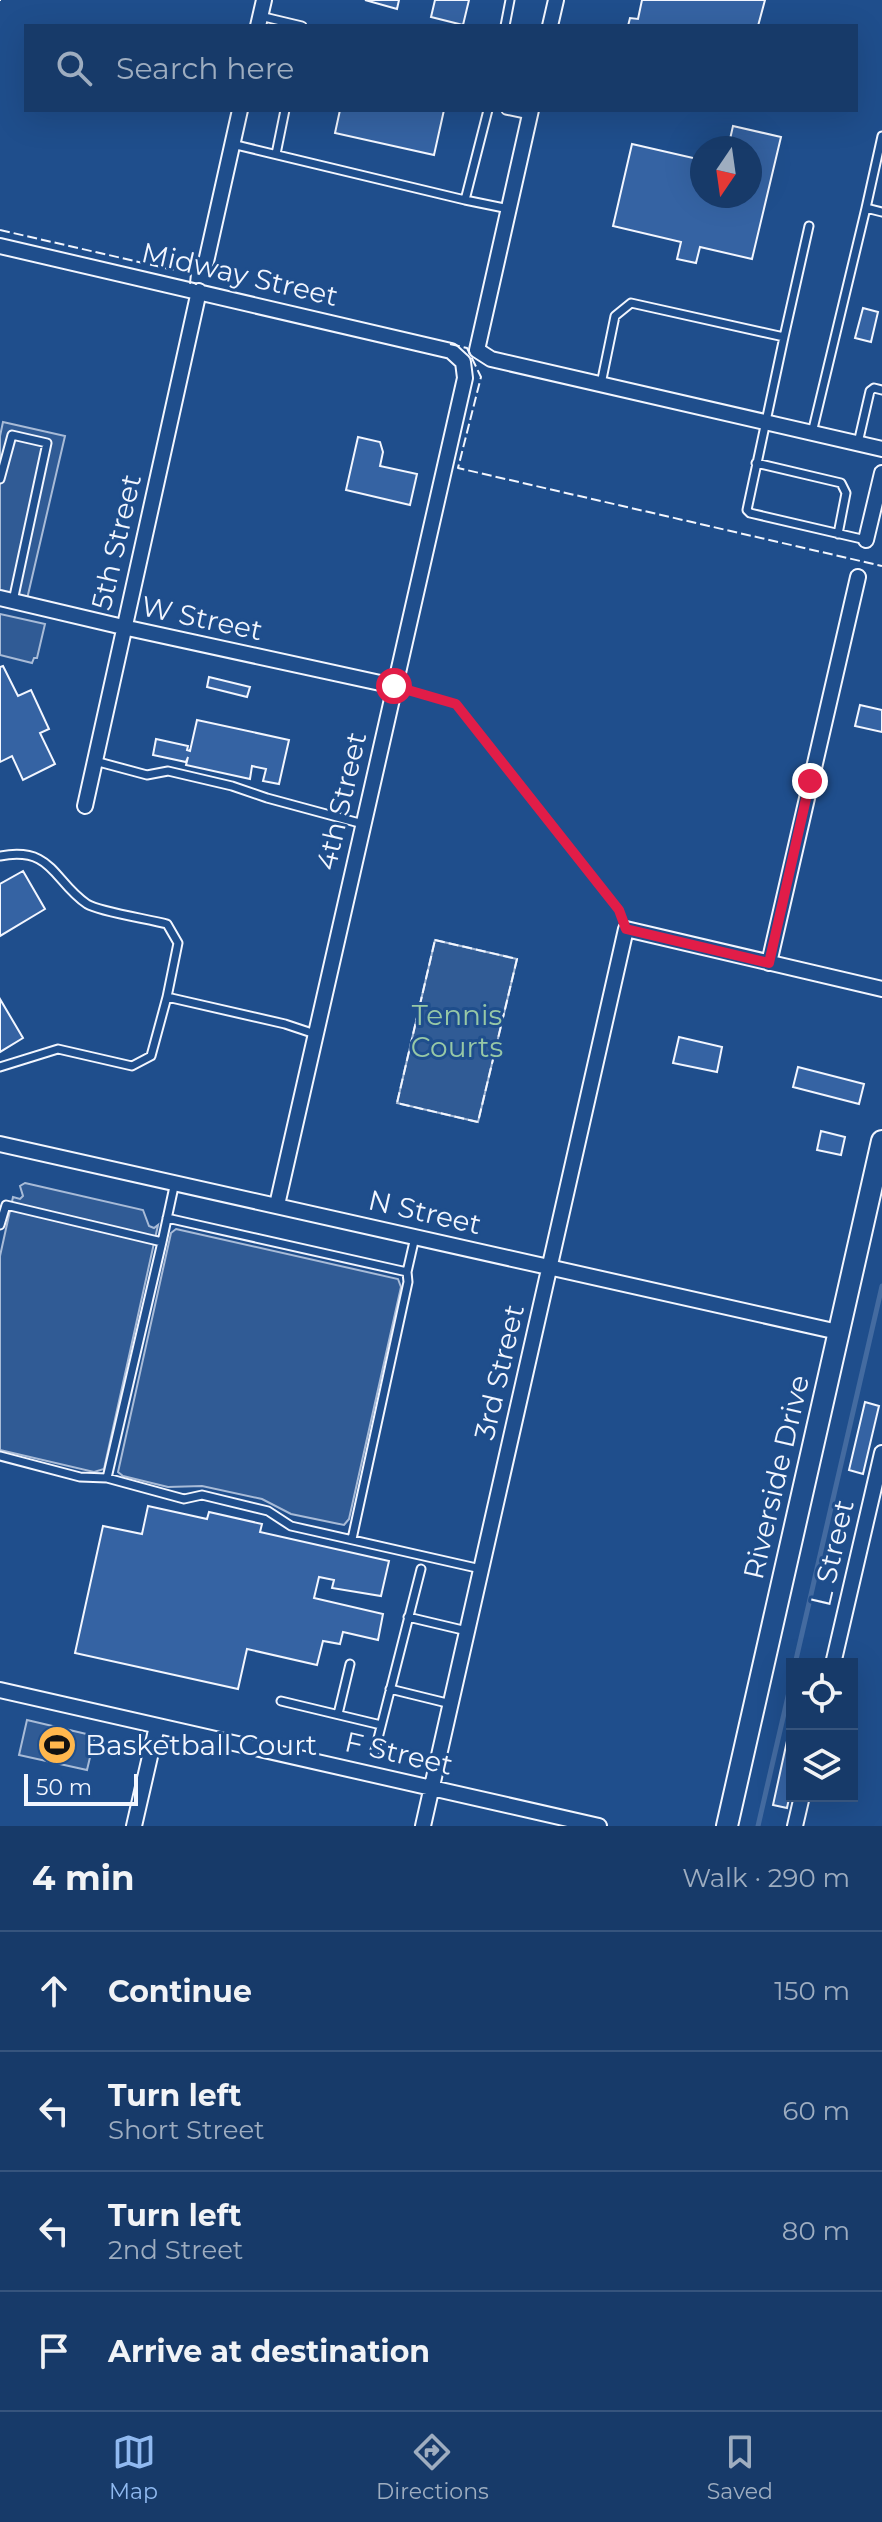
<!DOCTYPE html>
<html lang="en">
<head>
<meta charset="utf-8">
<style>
	:root { --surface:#173a69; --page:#20416f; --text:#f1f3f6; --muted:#9eadc0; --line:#36547d; --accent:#90b9f0 }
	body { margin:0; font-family:Montserrat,sans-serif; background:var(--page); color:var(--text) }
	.controls { position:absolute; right:24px; bottom:24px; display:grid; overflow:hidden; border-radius:0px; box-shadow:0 8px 32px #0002 }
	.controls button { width:72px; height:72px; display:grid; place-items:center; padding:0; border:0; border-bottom:2px solid var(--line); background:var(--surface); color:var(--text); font:40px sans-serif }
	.compass { position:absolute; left:690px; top:136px; width:72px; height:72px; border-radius:50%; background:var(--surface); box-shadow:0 8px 32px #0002; rotate:193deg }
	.scale { position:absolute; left:24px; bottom:20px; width:114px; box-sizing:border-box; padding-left:8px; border:4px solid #f2f6ff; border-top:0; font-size:22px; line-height:28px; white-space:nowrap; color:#f2f6ff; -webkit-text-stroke:6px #1f4e8c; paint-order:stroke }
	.stop { position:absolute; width:24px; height:24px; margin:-18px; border:6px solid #e11d48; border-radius:50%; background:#fff }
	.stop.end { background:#e11d48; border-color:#fff; box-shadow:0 2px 8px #0008 }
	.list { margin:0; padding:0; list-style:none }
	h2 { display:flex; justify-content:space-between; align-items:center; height:104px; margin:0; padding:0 32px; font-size:34px }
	h2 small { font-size:26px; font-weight:400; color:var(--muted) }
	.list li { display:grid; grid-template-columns:52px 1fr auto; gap:24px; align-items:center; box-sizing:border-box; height:120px; padding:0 32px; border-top:2px solid var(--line) }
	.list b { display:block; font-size:30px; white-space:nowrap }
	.list p { margin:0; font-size:26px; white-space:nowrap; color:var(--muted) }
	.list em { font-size:26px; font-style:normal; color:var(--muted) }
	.icon { flex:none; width:44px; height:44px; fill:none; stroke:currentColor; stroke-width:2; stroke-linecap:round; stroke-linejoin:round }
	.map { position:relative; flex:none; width:882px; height:1826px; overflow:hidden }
	.search { position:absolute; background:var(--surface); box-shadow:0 8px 32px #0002; left:24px; right:24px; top:24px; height:88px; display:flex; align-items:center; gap:20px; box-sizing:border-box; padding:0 28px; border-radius:0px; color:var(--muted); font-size:30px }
	.sheet { height:584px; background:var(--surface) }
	nav { display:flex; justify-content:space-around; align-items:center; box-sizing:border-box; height:112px; border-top:2px solid var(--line); background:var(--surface); font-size:22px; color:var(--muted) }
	nav a { display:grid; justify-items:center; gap:4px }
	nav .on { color:var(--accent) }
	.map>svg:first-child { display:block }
	.built { fill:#305b95; stroke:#a8bbd7; stroke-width:2 }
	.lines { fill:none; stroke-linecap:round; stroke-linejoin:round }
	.stream { stroke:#446ba0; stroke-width:5 }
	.building { fill:#3563a3; stroke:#f2f6ff; stroke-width:2 }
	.lane-casing { stroke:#f2f6ff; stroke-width:11 }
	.street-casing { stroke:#f2f6ff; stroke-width:18 }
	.secondary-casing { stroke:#f2f6ff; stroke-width:24 }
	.path { stroke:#b3c4dc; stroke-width:3; stroke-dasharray:6 4; stroke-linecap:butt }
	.lane { stroke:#1f4e8c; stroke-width:7 }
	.street { stroke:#1f4e8c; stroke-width:14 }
	.secondary { stroke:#1f4e8c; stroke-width:20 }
	.fence { stroke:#f2f6ff; stroke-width:2; stroke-dasharray:10 4; stroke-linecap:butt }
	.route { stroke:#e11d48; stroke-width:10 }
	.labels { text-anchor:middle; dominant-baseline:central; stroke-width:6; stroke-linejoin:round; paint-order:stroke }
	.street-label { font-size:28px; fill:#f2f6ff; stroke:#1f4e8c }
	.park-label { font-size:28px; fill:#97c8a6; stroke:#1f4e8c }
	.poi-label { font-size:28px; fill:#f2f6ff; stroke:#1f4e8c; text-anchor:start }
</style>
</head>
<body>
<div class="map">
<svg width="882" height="1826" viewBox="0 0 882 1826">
	<rect width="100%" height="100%" fill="#1f4e8c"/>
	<!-- built -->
	<path class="built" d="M3 422 65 436 27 599 0 593V436Z
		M0 614 45 624 37 658H34L32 663 0 655Z
		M435 940 517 959 478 1122 397 1103Z
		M25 1183 143 1210 149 1226 154 1228 158 1225 104 1469 94 1472 0 1450V1256L13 1197 20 1199 23 1196 20 1186Z
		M176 1229 398 1279 401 1287 349 1519 344 1525 291 1514 262 1499 202 1486 168 1487 123 1476 118 1472 171 1233Z
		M27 1720 95 1736 87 1770 19 1755Z"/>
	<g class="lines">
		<!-- stream -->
		<path class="stream" d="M795 1664 882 1286
			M758 1826 792 1679"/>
	</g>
	<!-- building -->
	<path class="building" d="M365 0H399L397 9Z
		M435 0H469L463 25 431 17Z
		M642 0H765L758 26H628L630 18 638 19Z
		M340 110H444L434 155 335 133Z
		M733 126 781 137 752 259 700 247 696 263 677 259 681 242 613 226 632 144 702 160V196H750V148H728Z
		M863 308 878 312 871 342 855 338Z
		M358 437 380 442 383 452 380 466 417 474 410 505 346 490Z
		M3 666 18 696 31 690 49 729 40 733 55 764 23 780 12 756 0 762V667Z
		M209 677 250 687 247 697 207 687Z
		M860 705 882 710V732L855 726Z
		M197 720 289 740 279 784 263 781 266 769 252 766 250 779 186 765 188 757 186 762 153 755 156 739 188 746 187 750 190 751Z
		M23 871 45 909 0 936V884Z
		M0 999 23 1038 0 1052Z
		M679 1037 722 1047 717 1072 673 1063Z
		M798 1067 864 1084 859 1104 793 1087Z
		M821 1131 845 1137 841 1155 817 1150Z
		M865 1402 879 1406 863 1474 849 1470Z
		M148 1506 207 1519 209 1512 262 1524 260 1532 389 1561 381 1596 332 1588 334 1580 319 1577 314 1598 383 1614 378 1640 343 1632 340 1644 323 1641 317 1665 247 1649 238 1689 75 1653 103 1526 142 1534Z
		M787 1741 792 1742V1784L787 1808 773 1805Z"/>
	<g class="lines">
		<!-- lane casing -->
		<g class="lane-casing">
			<path id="lane" d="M260 16 302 26
				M505 26 510 0
				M488 110 465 200 509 209
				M506 110 530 115
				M882 136 866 208 882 212
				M232 144 465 200
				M276 154 285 110
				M784 337 809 226
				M601 384 615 316 631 303 784 337 747 510 750 513 866 540
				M812 433 866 208
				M858 443 870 391 874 388 882 390
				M756 463 841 483 846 493 838 534
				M0 479 12 435 47 443 13 601
				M95 761 147 775 168 771 232 786 267 798 363 824
				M0 856C53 846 53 881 87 904 100 912 149 919 167 924L178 943 167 997
				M0 1067 58 1049 132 1066 151 1056 167 997 285 1024 315 1034
				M167 1218 407 1272
				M0 1225 6 1205 162 1242 175 1182
				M0 1456 80 1477 107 1478 184 1499 202 1495 268 1511 291 1526 481 1569
				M107 1478 162 1242
				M352 1539 408 1282 407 1272 415 1237
				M408 1617 467 1631
				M390 1689 451 1704
				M281 1701 381 1725
				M338 1714 350 1664
				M374 1754 421 1569"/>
		</g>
		<!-- street casing -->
		<g class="street-casing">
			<path id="street" d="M258 26 264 0
				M550 26 556 0
				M531 110 477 350 491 359 882 449
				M0 246 451 351 463 362 465 378 277 1205
				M206 262 240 110
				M866 540 882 473
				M0 598 123 627 394 686
				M85 806 199 291
				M769 963 858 577
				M0 1144 838 1332
				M833 1664 882 1453
				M0 1690 599 1826
				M134 1826 157 1726
				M423 1826 626 929 882 989
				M795 1826 802 1796"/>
		</g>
		<!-- secondary casing -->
		<g class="secondary-casing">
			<path id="secondary" d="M727 1826 882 1141"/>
		</g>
		<!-- path -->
		<path class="path" d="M409 690 456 704 621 915"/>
		<!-- lane -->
		<use href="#lane" class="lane"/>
		<!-- street -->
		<use href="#street" class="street"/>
		<!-- secondary -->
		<use href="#secondary" class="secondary"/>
		<!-- fence -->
		<path class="fence" d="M0 1V0
			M0 230 191 274 190 283 197 284
			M450 344 467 348 481 377 458 468 882 566
			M435 940 517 959 478 1122 397 1103Z"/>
	</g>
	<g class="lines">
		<!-- route -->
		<path class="route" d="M394 686 456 704 619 910 626 929 769 963 810 781"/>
	</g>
	<!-- icons -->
	<defs>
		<g id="stadium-disc" transform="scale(2)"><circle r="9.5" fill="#ffb74d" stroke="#1f4e8c"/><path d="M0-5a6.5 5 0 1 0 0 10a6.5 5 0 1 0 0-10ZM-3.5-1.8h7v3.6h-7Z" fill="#111"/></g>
	</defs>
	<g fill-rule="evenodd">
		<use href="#stadium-disc" x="57" y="1745"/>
	</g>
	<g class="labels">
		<!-- street labels -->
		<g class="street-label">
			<text transform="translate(240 274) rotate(13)">Midway Street</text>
			<text transform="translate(116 542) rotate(-77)">5th Street</text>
			<text transform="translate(202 618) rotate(12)">W Street</text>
			<text transform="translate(341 801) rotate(-77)">4th Street</text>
			<text transform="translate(425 1212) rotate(13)">N Street</text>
			<text transform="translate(499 1372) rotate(-77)">3rd Street</text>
			<text transform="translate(776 1477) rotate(-77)">Riverside Drive</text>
			<text transform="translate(832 1553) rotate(-77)">L Street</text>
			<text transform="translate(399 1753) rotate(13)">F Street</text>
		</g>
		<!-- park labels -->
		<g class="park-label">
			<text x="457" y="1015">Tennis<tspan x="457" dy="32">Courts</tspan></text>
		</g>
		<!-- poi labels -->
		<g class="poi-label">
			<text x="85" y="1745">Basketball Court</text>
		</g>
	</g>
</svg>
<div class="controls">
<button><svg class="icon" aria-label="locate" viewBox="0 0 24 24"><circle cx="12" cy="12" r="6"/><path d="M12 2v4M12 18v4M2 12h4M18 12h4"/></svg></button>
<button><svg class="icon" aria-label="layers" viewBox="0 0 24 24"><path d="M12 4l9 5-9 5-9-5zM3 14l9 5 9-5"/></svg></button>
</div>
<svg class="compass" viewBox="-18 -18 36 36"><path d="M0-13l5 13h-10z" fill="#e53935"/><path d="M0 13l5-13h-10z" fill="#9eadc0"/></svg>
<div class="scale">50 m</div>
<div class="stop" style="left:394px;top:686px"></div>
<div class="stop end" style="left:810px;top:781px"></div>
<div class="search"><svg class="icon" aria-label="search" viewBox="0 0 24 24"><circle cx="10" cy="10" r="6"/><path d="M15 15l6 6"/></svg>Search here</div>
</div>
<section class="sheet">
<h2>4 min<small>Walk · 290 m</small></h2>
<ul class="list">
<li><svg class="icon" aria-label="ahead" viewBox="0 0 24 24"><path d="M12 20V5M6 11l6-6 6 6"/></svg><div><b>Continue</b></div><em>150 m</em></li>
<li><svg class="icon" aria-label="left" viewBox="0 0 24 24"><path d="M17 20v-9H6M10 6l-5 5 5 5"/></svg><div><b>Turn left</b><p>Short Street</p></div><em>60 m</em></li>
<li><svg class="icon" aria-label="left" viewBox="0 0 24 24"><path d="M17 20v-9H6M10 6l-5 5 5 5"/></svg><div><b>Turn left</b><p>2nd Street</p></div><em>80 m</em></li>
<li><svg class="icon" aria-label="arrive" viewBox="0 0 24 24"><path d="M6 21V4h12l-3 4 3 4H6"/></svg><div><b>Arrive at destination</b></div></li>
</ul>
</section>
<nav>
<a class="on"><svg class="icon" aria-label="map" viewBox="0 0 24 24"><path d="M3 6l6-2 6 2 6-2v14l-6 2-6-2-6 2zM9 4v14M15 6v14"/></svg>Map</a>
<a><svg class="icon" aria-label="directions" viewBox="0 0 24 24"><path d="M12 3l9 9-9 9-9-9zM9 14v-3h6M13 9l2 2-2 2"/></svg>Directions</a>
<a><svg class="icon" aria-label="saved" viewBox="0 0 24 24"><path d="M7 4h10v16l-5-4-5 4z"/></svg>Saved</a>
</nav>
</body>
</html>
